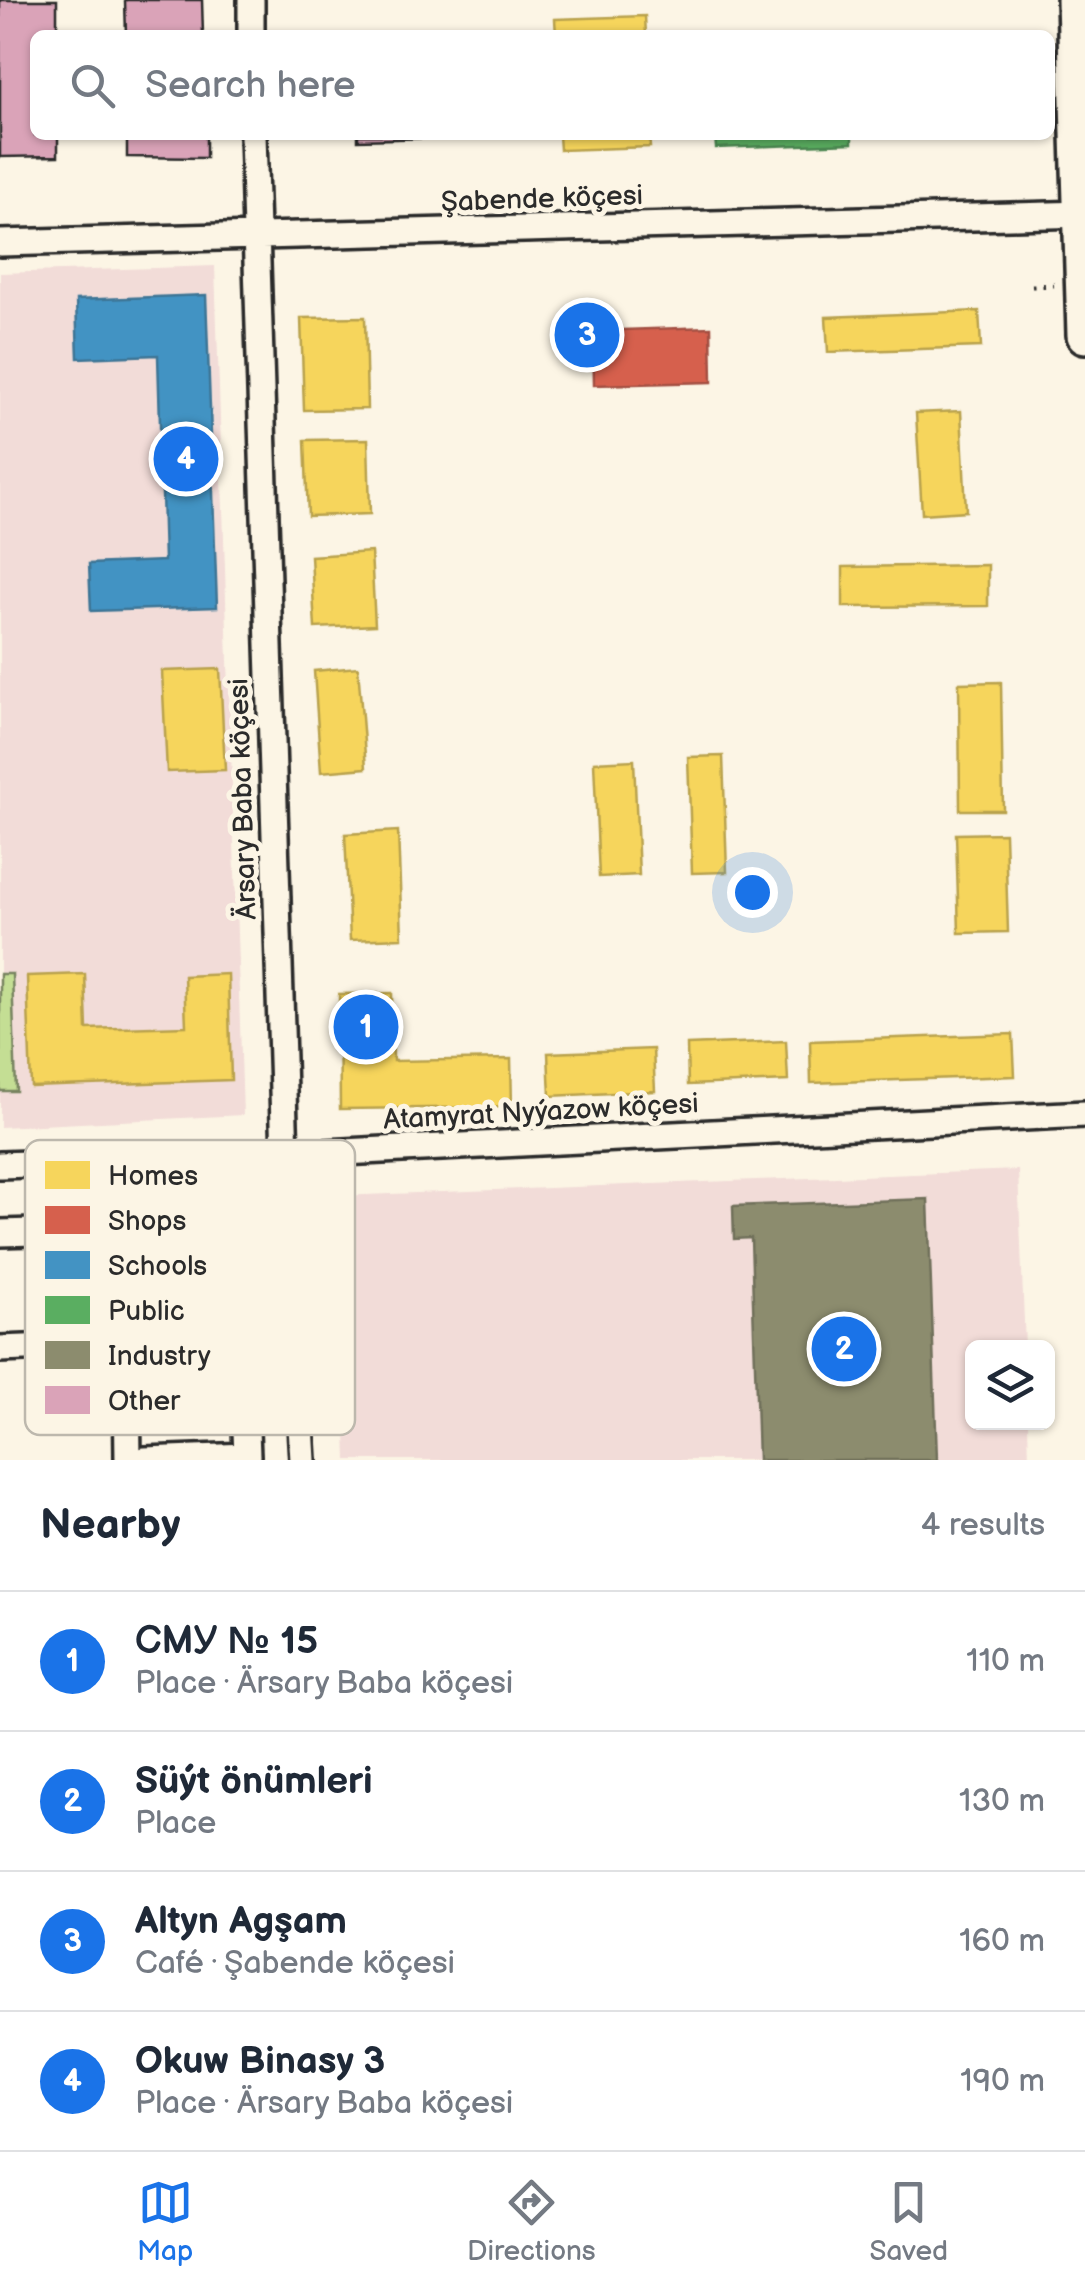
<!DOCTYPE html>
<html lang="en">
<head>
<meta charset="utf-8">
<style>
	:root { --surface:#fff; --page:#f6f6f7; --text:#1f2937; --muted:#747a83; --line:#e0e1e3; --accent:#1a73e8 }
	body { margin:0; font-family:"Balsamiq Sans",sans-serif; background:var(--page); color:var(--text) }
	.controls { position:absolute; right:30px; bottom:30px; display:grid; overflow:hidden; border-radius:15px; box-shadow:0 2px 8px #0004 }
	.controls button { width:90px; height:90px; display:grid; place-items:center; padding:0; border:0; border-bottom:2px solid var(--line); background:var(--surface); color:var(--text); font:50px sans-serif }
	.you { position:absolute; left:752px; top:892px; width:35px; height:35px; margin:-25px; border:8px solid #fff; border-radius:50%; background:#1a73e8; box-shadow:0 0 0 15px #1a73e833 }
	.badge { display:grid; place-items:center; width:65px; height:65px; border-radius:50%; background:var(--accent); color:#fff; font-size:32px; font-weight:700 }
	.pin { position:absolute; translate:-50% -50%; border:5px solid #fff; box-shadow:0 2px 10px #0006 }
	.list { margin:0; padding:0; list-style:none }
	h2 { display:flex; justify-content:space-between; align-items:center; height:130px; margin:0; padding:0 40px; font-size:42px }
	h2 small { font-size:32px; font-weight:400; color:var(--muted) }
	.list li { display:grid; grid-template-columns:65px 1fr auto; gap:30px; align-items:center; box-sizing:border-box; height:140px; padding:0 40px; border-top:2px solid var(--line) }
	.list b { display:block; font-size:38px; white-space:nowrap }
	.list p { margin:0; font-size:32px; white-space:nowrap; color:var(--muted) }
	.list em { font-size:32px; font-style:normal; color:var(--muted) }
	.icon { flex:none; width:55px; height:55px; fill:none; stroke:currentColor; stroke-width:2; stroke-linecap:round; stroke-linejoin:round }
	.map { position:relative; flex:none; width:1085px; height:1460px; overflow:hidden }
	.search { position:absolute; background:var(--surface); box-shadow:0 2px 8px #0004; left:30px; right:30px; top:30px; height:110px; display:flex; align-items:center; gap:25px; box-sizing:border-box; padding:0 35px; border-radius:15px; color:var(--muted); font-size:38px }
	.sheet { height:690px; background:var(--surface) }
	nav { display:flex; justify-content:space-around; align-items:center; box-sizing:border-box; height:140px; border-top:2px solid var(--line); background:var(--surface); font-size:28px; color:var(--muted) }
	nav a { display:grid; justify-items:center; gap:5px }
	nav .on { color:var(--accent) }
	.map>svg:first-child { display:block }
	.built { fill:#f2dcd8 }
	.green { fill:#c4de94; stroke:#788460; stroke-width:2.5 }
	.homes { fill:#f6d55c; stroke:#b9a24d; stroke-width:2.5 }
	.shops { fill:#d6604d; stroke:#a35043; stroke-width:2.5 }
	.schools { fill:#4393c3; stroke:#3c7495; stroke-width:2.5 }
	.public { fill:#5aae61; stroke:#4c8751; stroke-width:2.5 }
	.industry { fill:#8c8c6e; stroke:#6f6f5a; stroke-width:2.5 }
	.building { fill:#daa3b8; stroke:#2b2b2b; stroke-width:2.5 }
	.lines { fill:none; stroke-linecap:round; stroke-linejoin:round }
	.minor-casing { stroke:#2b2b2b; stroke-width:32 }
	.secondary-casing { stroke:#2b2b2b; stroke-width:42 }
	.path { stroke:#2b2b2b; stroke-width:5; stroke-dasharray:2.5 8; stroke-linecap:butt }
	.minor { stroke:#fcf5e5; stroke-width:25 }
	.secondary { stroke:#fcf5e5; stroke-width:35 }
	.labels { text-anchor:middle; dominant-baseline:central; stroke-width:10; stroke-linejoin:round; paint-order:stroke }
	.street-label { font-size:28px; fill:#2b2b2b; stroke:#fcf5e5 }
	.key { fill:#fcf5e5; stroke:#bdb8ad; stroke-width:2.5 }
	.key-label { font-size:28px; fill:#2b2b2b }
</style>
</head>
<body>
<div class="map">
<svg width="1085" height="1460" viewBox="0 0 1085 1460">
	<rect width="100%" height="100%" fill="#fcf5e5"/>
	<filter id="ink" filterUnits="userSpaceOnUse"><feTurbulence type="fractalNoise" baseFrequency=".01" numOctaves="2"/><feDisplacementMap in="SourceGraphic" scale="20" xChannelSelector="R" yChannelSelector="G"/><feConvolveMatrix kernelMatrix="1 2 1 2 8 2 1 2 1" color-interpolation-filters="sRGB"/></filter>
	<g filter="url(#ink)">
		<!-- built -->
		<path class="built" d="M215 266 243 1115 0 1127V273Z
			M1018 1170 1025 1347 972 1348V1422L1028 1423 1029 1460H347L338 1196Z"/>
		<!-- green -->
		<path class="green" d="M0 974H12L16 1091H0Z"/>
		<!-- homes -->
		<path class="homes" d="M645 16 646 35H556L555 19Z
			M559 135H649L650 147 560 150Z
			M979 311 981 347 828 352 826 317Z
			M365 317 367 409 304 410 301 318Z
			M961 411 966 511 922 514 916 413Z
			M368 439 370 514 308 516 305 440Z
			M371 552 375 625 315 628 311 556Z
			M988 565V606L843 607V567Z
			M358 667 366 768 321 772 314 671Z
			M220 669 225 770 167 772 162 671Z
			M1001 682 1003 810H960L959 683Z
			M723 756 727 872 692 873 688 757Z
			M634 760 639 875 599 877 594 762Z
			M398 831 402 938 350 940 345 834Z
			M1005 833 1008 932 959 933 956 834Z
			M85 974 87 1029 186 1026 184 976 228 974 231 1080 31 1087 27 976Z
			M392 993 393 1061 511 1059 512 1107 340 1109 339 994Z
			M1013 1034 1015 1076 811 1083 810 1041Z
			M786 1041 788 1081 688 1085 687 1045Z
			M653 1049 655 1091 550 1096 548 1053Z"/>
		<!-- shops -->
		<path class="shops" d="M711 327 712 382 594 385 593 331Z"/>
		<!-- schools -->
		<path class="schools" d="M206 295 217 607 91 611 89 564 164 561 158 355 78 358 76 300Z"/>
		<!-- public -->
		<path class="public" d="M715 135H852V143L716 148Z"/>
		<!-- industry -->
		<path class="industry" d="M928 1199 937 1460H758L751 1238 734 1239 733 1206Z"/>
		<!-- building -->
		<path class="building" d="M0 0H57V35H35V135H58V156L0 157Z
			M125 0H202L203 35H126Z
			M127 135H206V158L127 157Z
			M358 135H470V137L358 140Z"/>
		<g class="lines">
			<!-- minor casing -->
			<g class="minor-casing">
				<path id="minor" d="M251 0V35
					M253 135 285 1155 303 1460
					M0 243 1085 214
					M0 1165 285 1155 1085 1114
					M125 1229 128 1460
					M0 1233 238 1226 247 1456 145 1460
					M0 1349 126 1344"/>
			</g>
			<!-- secondary casing -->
			<g class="secondary-casing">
				<path id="secondary" d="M1075 0 1085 335"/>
			</g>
			<!-- path -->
			<path class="path" d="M1032 286 1054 285"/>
			<!-- minor -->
			<use href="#minor" class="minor"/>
			<!-- secondary -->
			<use href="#secondary" class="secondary"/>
		</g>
	</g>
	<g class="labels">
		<!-- street labels -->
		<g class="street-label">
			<text transform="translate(542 199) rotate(-2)">Şabende köçesi</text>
			<text transform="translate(243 799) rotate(-92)">Ärsary Baba köçesi</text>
			<text transform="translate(541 1112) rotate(-3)">Atamyrat Nyýazow köçesi</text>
		</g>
	</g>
	<!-- legend -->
	<rect x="25" y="1140" width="330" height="295" rx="15" class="key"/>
	<rect x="45" y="1161" width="45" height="28" fill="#f6d55c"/>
	<rect x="45" y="1206" width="45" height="28" fill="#d6604d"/>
	<rect x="45" y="1251" width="45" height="28" fill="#4393c3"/>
	<rect x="45" y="1296" width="45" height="28" fill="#5aae61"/>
	<rect x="45" y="1341" width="45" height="28" fill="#8c8c6e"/>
	<rect x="45" y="1386" width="45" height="28" fill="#daa3b8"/>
	<g class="key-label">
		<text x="108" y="1185">Homes</text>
		<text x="108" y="1230">Shops</text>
		<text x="108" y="1275">Schools</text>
		<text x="108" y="1320">Public</text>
		<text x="108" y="1365">Industry</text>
		<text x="108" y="1410">Other</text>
	</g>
</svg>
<div class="controls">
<button><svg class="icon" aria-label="layers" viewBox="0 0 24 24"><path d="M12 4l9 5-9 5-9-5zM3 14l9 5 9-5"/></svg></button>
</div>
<div class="you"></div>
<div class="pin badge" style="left:366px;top:1027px">1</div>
<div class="pin badge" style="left:844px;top:1349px">2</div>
<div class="pin badge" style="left:587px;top:335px">3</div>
<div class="pin badge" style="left:186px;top:459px">4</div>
<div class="search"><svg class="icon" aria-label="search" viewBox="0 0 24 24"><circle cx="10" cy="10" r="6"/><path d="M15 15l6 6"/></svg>Search here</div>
</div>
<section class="sheet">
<h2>Nearby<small>4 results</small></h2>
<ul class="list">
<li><span class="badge">1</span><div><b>СМУ № 15</b><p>Place · Ärsary Baba köçesi</p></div><em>110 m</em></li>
<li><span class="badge">2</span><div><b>Süýt önümleri</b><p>Place</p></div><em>130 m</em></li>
<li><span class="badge">3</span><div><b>Altyn Agşam</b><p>Café · Şabende köçesi</p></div><em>160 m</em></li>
<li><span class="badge">4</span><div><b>Okuw Binasy 3</b><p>Place · Ärsary Baba köçesi</p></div><em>190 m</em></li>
</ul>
</section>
<nav>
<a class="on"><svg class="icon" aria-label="map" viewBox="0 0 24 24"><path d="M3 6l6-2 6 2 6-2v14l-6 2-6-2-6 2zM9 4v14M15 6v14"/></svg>Map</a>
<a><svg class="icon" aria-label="directions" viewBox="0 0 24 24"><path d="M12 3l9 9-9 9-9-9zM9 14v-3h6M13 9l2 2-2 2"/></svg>Directions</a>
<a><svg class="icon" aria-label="saved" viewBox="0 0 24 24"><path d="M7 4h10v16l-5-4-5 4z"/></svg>Saved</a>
</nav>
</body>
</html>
